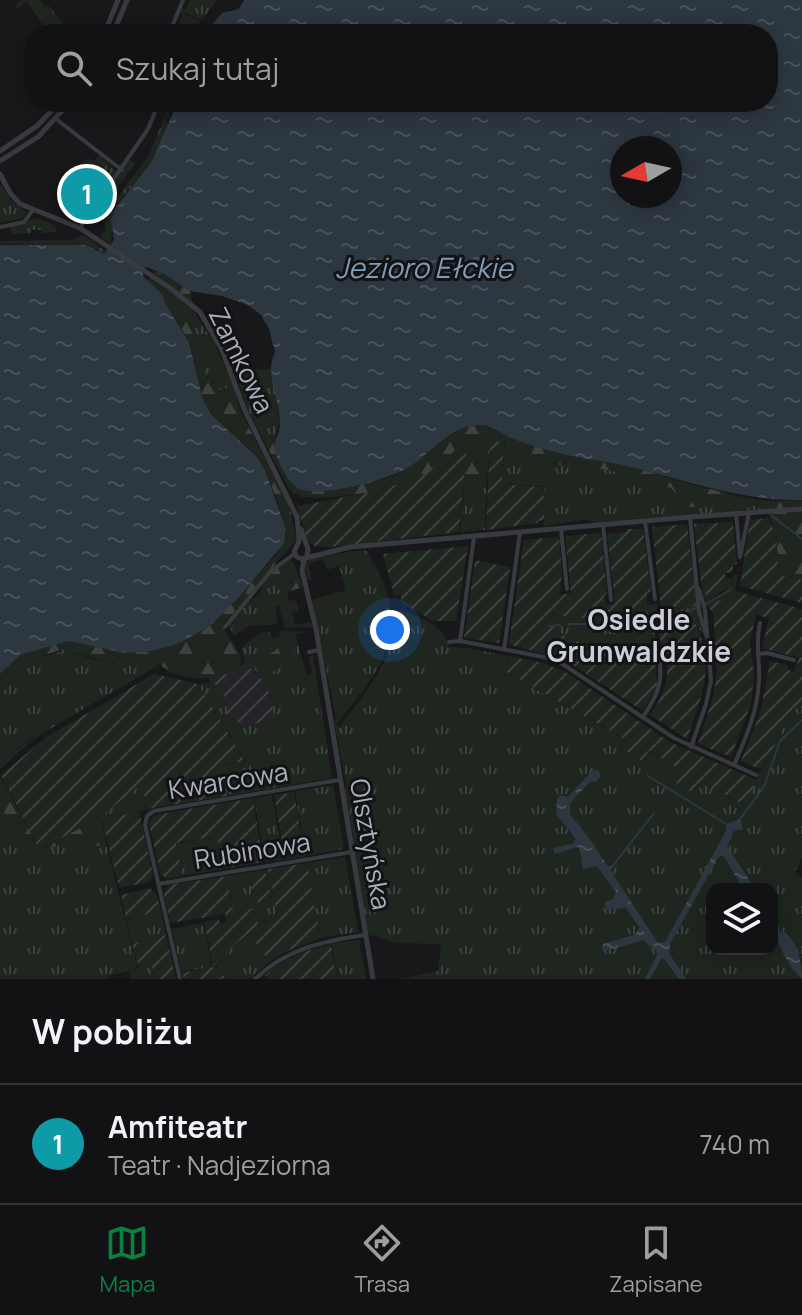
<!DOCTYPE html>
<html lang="pl">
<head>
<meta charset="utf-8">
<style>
	:root { --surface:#121214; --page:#1f2022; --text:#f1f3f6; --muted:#9c9ea0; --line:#313234; --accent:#0b8043 }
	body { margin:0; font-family:Manrope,sans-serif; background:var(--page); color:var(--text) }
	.controls { position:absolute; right:24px; bottom:24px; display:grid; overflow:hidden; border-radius:16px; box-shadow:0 4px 20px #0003 }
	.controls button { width:72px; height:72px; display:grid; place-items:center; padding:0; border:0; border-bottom:2px solid var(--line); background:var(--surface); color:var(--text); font:40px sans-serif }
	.compass { position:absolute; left:610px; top:136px; width:72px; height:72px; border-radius:50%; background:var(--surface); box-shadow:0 4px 20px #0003; rotate:261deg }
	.you { position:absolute; left:390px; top:630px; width:28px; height:28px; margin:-20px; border:6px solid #fff; border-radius:50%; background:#1a73e8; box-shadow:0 0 0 12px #1a73e833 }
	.badge { display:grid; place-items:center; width:52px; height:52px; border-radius:50%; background:var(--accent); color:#fff; font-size:26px; font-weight:700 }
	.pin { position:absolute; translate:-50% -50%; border:4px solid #fff; box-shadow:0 2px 8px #0006 }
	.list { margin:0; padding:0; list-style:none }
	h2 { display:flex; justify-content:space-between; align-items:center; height:104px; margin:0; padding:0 32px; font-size:34px }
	h2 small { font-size:26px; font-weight:400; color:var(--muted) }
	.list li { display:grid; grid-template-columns:52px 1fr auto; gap:24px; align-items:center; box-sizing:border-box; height:120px; padding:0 32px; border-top:2px solid var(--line) }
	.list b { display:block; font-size:30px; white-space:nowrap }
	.list p { margin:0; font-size:26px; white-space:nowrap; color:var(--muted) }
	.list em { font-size:26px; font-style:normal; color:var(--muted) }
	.icon { flex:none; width:44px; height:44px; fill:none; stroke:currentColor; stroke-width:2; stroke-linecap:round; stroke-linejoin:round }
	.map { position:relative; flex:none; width:802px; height:979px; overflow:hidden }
	.search { position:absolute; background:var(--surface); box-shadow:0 4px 20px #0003; left:24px; right:24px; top:24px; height:88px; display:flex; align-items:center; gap:20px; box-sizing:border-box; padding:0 28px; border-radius:32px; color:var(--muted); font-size:30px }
	.sheet { height:224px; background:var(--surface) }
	nav { display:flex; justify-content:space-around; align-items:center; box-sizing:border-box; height:112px; border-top:2px solid var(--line); background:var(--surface); font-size:22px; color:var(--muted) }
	nav a { display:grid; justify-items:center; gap:4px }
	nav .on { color:var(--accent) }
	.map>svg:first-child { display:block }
	.industrial { fill:url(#industrial-furrows) }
	.grass { fill:url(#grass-tufts); fill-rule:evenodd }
	.forest { fill:url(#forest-firs) }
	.garden { fill:url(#garden-furrows) }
	.water { fill:url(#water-ripples); fill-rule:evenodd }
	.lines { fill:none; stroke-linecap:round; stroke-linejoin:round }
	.stream { stroke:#2d3740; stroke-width:2 }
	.minor { stroke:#393a40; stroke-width:4 }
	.tertiary { stroke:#393a40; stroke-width:5 }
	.labels { text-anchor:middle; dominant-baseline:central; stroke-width:6; stroke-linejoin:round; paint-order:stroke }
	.street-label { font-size:26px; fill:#aaafbb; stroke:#131316 }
	.water-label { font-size:28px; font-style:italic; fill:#7f9cb8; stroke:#131316 }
	.neighbourhood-label { font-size:28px; font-weight:bold; fill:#cbced7; stroke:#131316 }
</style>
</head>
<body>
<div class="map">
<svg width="802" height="979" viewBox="0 0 802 979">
	<defs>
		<pattern id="industrial-furrows" width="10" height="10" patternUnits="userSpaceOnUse" patternTransform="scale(2)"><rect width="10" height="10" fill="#242428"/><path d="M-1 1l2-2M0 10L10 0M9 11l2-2" fill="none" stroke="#414145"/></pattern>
		<pattern id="grass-tufts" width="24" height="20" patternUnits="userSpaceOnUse" patternTransform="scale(2)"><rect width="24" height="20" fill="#1e261f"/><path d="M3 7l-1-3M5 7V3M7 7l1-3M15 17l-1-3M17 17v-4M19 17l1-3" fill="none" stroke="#3c433e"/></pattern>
		<pattern id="forest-firs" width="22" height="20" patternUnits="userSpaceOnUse" patternTransform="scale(2)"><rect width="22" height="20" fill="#1e261f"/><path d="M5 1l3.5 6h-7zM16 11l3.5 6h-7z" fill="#3c433e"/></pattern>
		<pattern id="garden-furrows" width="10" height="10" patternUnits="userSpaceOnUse" patternTransform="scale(2)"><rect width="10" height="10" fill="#1e261f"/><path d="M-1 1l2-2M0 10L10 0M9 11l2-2" fill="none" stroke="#3c433e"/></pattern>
		<pattern id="water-ripples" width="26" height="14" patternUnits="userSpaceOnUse" patternTransform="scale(2)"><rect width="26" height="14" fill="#2d3740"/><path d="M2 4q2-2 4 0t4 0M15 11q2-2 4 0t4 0" fill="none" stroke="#49515a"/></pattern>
	</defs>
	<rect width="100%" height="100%" fill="#18181b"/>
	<!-- industrial -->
	<path class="industrial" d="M245 663 267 684 276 719 240 728 227 717 217 686 210 682V678L226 674Z"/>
	<!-- grass -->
	<path class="grass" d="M22 0H40L46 8 49 6 70 34H49L29 4 25 2 18 9 15 5Z
		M190 0H217L202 20 180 11 181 8 185 10Z
		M179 12 201 21 193 34H175L182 16Z
		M170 104 172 105 165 120 169 123 150 162 113 210 111 244 100 237 106 229 104 216 149 155Z
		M99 155 116 172 105 188 95 180 84 187 70 206 67 204 69 196 58 189C60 181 67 173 74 169L76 173 79 172 80 166 88 158 94 161Z
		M130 159 135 164 100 211 88 223Z
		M0 183 10 200 26 212 23 218 0 223Z
		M36 218 55 225 57 232 42 233 41 230H31V233L12 234 10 227Z
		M84 235 106 251 104 253 86 245 0 244V241L69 240Z
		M197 316 215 345 233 386 220 390 212 389C200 368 195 344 193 320Z
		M271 369 280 422 274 442 270 435 262 437C249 416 242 395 236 371Z
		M505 443 525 452 541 456 558 465H576L614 471 651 481 671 488 689 507C714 503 740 497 765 509L597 523 591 522 590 519 544 526V486L502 484Z
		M487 475 485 530 460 532 464 485Z
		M354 551H368L373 564 376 565C381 580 390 597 392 613 396 657 360 693 336 725L339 728C368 689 392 664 396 614L401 610C418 616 447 627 449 647L466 648 508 656 506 673 625 739 621 747 642 762 649 752 676 767 671 780 694 794 700 782 745 805 760 770H762L794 707 799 708 802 703V858L795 872 802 878V979H403L438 971 441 944 396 943 368 934 343 790 347 788 334 721 336 718 312 600 346 590 339 566 327 570 323 559 308 564 312 580 307 579 305 564 311 559ZM712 889H772V949H712Z
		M733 575H738L733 602H727L726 598 706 605 701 582 708 601 732 588Z
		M263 583 266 586 278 583 284 606 292 612 295 625 311 622 312 627 285 628 279 606 275 607 278 624 249 626 234 636 229 627 230 623 248 600 251 601 260 593Z
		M657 604 655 640 647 643 650 653 632 655 628 659 618 655 616 657 599 658 588 652 589 648 548 627 553 615 648 618 647 605Z
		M697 605 702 633 688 613 659 626 658 635 661 606 662 616Z
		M263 631 271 633 273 639 281 636 280 631 308 632 295 634 307 675 312 673 309 656 313 655 332 778 227 796 222 766 246 761 198 684 210 682C225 691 227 700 227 717L237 719 240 728 275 719 267 684 245 663 241 648Z
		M62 649C90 659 119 670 148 657L157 659 159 665 56 725H52L18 747 0 763V692L6 689 12 672 35 659 57 653Z
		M142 784 147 809 101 821 100 817Z
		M333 785 344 849 306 856 295 791Z
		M272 795 283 860 265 862 254 798Z
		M0 807 34 856 76 836H87L93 845 107 847 137 967 133 970 151 965 154 979H131L129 971 107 976V979H0Z
		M217 836 223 869 182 876 176 844Z
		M345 857 358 932 320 938 307 863Z
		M268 869 277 916 258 926 232 913 227 876 249 872 254 902 271 899 265 870Z
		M161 911 166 935 132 944 126 919Z
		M203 923 212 967 181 972 172 929Z
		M249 934 269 962 250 979H228L214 968 231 947Z
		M359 940 366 979H338L332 943Z"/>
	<!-- forest -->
	<path class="forest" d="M151 270 166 275 190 291 194 311 197 316 193 320C195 344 200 368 213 389L220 390 233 386 240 410 286 499 291 513 296 540 223 625C225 637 245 651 240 665 238 669 228 673 224 675 206 681 179 679 163 667 156 662 156 659 148 657L135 663 114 664 62 649 35 659 12 672 6 689 0 692V674L20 655 68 641 126 653 151 651 177 644 210 626 276 555 286 536V529L279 505 265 470 257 456 211 413 203 400 190 342 165 303 163 295 146 279H150L154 273Z
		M475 425H483L559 454 634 467 686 483 742 497 770 501 802 500V580L779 574 776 534 767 510 757 505 726 501 716 507H688L671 488 651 481 614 471 576 465H558L541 456 525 452 490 438 488 474 462 486 370 492 328 498 300 497 298 493 294 494 288 488 262 437 270 435C279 451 279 470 294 484 304 493 318 491 330 488 352 483 375 484 396 475 425 461 443 432 475 425Z
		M290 560 294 564 303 587 287 592 289 601 296 600 299 611 292 612 284 606 278 583 266 586 263 583 276 568Z
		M288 637 295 638 296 646 291 662 276 667 270 678 256 671 254 666C263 655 277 654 283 640Z
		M52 725H56L33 740 0 769V763L5 757Z
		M0 776 40 850 100 817 107 847 93 845 86 836H76L34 857 0 807Z"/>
	<!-- garden -->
	<path class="garden" d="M490 439 504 443 502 484 544 487V520L538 521V523L486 530Z
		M467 441 459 532 330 547H317L308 542 297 506 371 492 420 478Z
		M768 518 776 534 779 574 802 580V603L740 586 750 520Z
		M733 522 737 564 733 565V572L725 573 726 578H732V588L721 592 708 601 701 582 694 524Z
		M687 524 697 605 662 616 652 527Z
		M626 529H643L651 591 647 594 648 619 606 620 554 615 549 627 560 626 559 634 575 639 599 657 602 653 627 659 632 655 655 653 657 687 643 711 565 660 511 645 509 642 524 540 559 537 562 572 560 595 571 593 565 536 601 533 607 593 604 596 606 605 615 603 607 534 625 532Z
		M468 546 456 621H434L402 603 400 594 394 595 383 554Z
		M475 560 510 567 499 643 464 638Z
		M735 591 802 609V702L799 709 793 708 762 770 741 761 760 713 770 661 788 665V670L794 672 799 658 762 648 769 618 756 615 750 642 754 674 751 704 731 757 698 744 713 697 717 671 713 613 707 605 726 598 727 601 733 602Z
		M689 613C718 658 704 692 687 739L650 715C664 694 672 678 664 652 661 642 658 636 659 626Z
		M509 656 542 663 564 671 670 742 756 780 745 805 700 782 694 794 671 780 676 767 649 751 642 762 621 747 625 739 506 672Z
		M154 674 198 684 245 761 222 765 227 796 147 809 142 784 101 816 40 850 1 775 45 738Z
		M294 792 305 856 285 860 274 795Z
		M253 798 263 862 223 869 217 836 176 843 182 876 166 879 160 873 149 824 154 815Z
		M139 811 153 875 149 882 119 888 102 821Z
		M307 863 320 938 285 952 269 962 249 933 230 948 213 967 227 979H184L182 973 213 967 204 922 219 919 220 924 227 922 225 914 170 923 164 894 168 885 227 876 232 912 255 908 258 926 277 916 268 869Z
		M265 870 271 899 254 903 249 872Z
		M150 888 157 895 161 911 126 919 121 895Z
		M166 935 176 979H154L151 966 139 969 132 944Z
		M331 944 337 979H268L265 975C283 959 308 949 331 944Z"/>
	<!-- water -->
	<path class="water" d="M244 0H802V500C743 501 692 482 635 468 610 461 583 460 558 453 542 449 526 444 511 438 501 433 490 424 478 425 451 426 432 452 411 466 392 479 321 498 300 489 286 482 279 462 274 449 274 440 281 432 280 423 280 399 264 375 275 352L269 329 261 315 248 305 222 296 190 291 166 275 147 267 143 269V276L163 295 165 303 189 342 203 400 211 414 257 457 265 470 286 529 284 543 239 597 210 626 177 644 151 651 125 653 68 641 20 655 0 674V245H86L104 254 114 240 111 219 114 210 151 162 178 102H768V34H204L222 13 239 9ZM622 148H670V196H622Z
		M593 770H598L601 776 596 782H590L570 803V814L592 842 658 943 665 942 726 831V824L740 819 743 829 734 831 727 847 756 889H743L725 858 722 855 718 858 670 944 669 953 686 979H679L664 959H661L650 979H645L658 953 643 940 606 951 602 950 603 944 634 935 640 928 626 908 606 910 605 902 613 899 616 892 597 866 583 869 580 849 577 847 555 854 553 848 572 844 576 839 556 814 557 799 560 795 568 797Z
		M783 931C797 940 802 963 802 978 793 973 775 943 777 933Z"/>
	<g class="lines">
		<!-- stream -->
		<path class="stream" d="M771 515 802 539
			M706 604 730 590
			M660 623 696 608
			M569 624H654
			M549 626 560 625
			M648 776 726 824
			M740 819 764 787 780 741 802 720
			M609 871 654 813"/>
		<!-- minor -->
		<path class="minor" d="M169 34 183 0
			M56 119 122 170
			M0 227 24 222 33 210
			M80 228 148 129 159 102
			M736 513 740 557 749 513
			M690 517 699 611 706 635
			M645 521 655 599
			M603 525 611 600
			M561 529 567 589
			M225 627 271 571 294 554
			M460 641 474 537
			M449 642 460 641 544 657 564 665 674 738 756 775
			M504 650 520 532
			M309 652 319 650
			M758 654 767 653 794 660
			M643 717C660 692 666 675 655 646
			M691 747 706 704 711 681 705 610 699 589
			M734 765C746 737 758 711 759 680 760 659 755 645 760 623
			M158 884 352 852
			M180 979 145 825 147 816 154 811 339 780
			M255 979C286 949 323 941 365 935"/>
		<!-- tertiary -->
		<path class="tertiary" d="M104 34 118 0
			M113 34 127 0
			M0 151 37 126 60 102
			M0 161 38 137 70 102
			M0 174 10 193 20 204 80 228 170 288 200 312 222 350 245 411 296 515
			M297 516 299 541 294 552 297 557 302 559 350 547 690 517 802 509
			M301 529 308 549 307 557
			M304 559 302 571 316 629 373 979"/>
	</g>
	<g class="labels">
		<!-- street labels -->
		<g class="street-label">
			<text transform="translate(242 360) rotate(64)">Zamkowa</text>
			<text transform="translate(228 780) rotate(-9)">Kwarcowa</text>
			<text transform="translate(371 844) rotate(80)">Olsztyńska</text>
			<text transform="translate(252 850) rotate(-9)">Rubinowa</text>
		</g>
		<!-- water labels -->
		<g class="water-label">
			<text x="424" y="267">Jezioro Ełckie</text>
		</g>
		<!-- neighbourhood labels -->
		<g class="neighbourhood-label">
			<text x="639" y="619">Osiedle<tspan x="639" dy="32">Grunwaldzkie</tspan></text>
		</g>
	</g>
</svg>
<div class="controls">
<button><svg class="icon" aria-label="layers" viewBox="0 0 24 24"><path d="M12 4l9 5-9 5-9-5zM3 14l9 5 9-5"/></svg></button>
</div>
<svg class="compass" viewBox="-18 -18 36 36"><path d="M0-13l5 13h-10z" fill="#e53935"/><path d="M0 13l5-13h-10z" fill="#9c9ea0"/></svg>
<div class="you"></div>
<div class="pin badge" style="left:87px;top:194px;background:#0f9aa8">1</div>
<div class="search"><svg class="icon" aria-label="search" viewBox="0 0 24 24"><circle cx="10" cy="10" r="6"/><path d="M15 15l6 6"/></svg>Szukaj tutaj</div>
</div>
<section class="sheet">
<h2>W pobliżu<small></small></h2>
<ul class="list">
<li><span class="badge" style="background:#0f9aa8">1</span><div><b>Amfiteatr</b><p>Teatr · Nadjeziorna</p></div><em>740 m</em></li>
</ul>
</section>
<nav>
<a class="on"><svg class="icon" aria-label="map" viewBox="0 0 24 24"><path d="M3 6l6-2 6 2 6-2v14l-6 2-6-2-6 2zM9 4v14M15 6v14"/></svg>Mapa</a>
<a><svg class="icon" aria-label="directions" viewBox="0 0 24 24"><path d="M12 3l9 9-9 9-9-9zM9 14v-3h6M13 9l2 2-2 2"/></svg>Trasa</a>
<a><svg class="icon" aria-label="saved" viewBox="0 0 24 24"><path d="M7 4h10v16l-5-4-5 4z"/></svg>Zapisane</a>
</nav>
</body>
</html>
